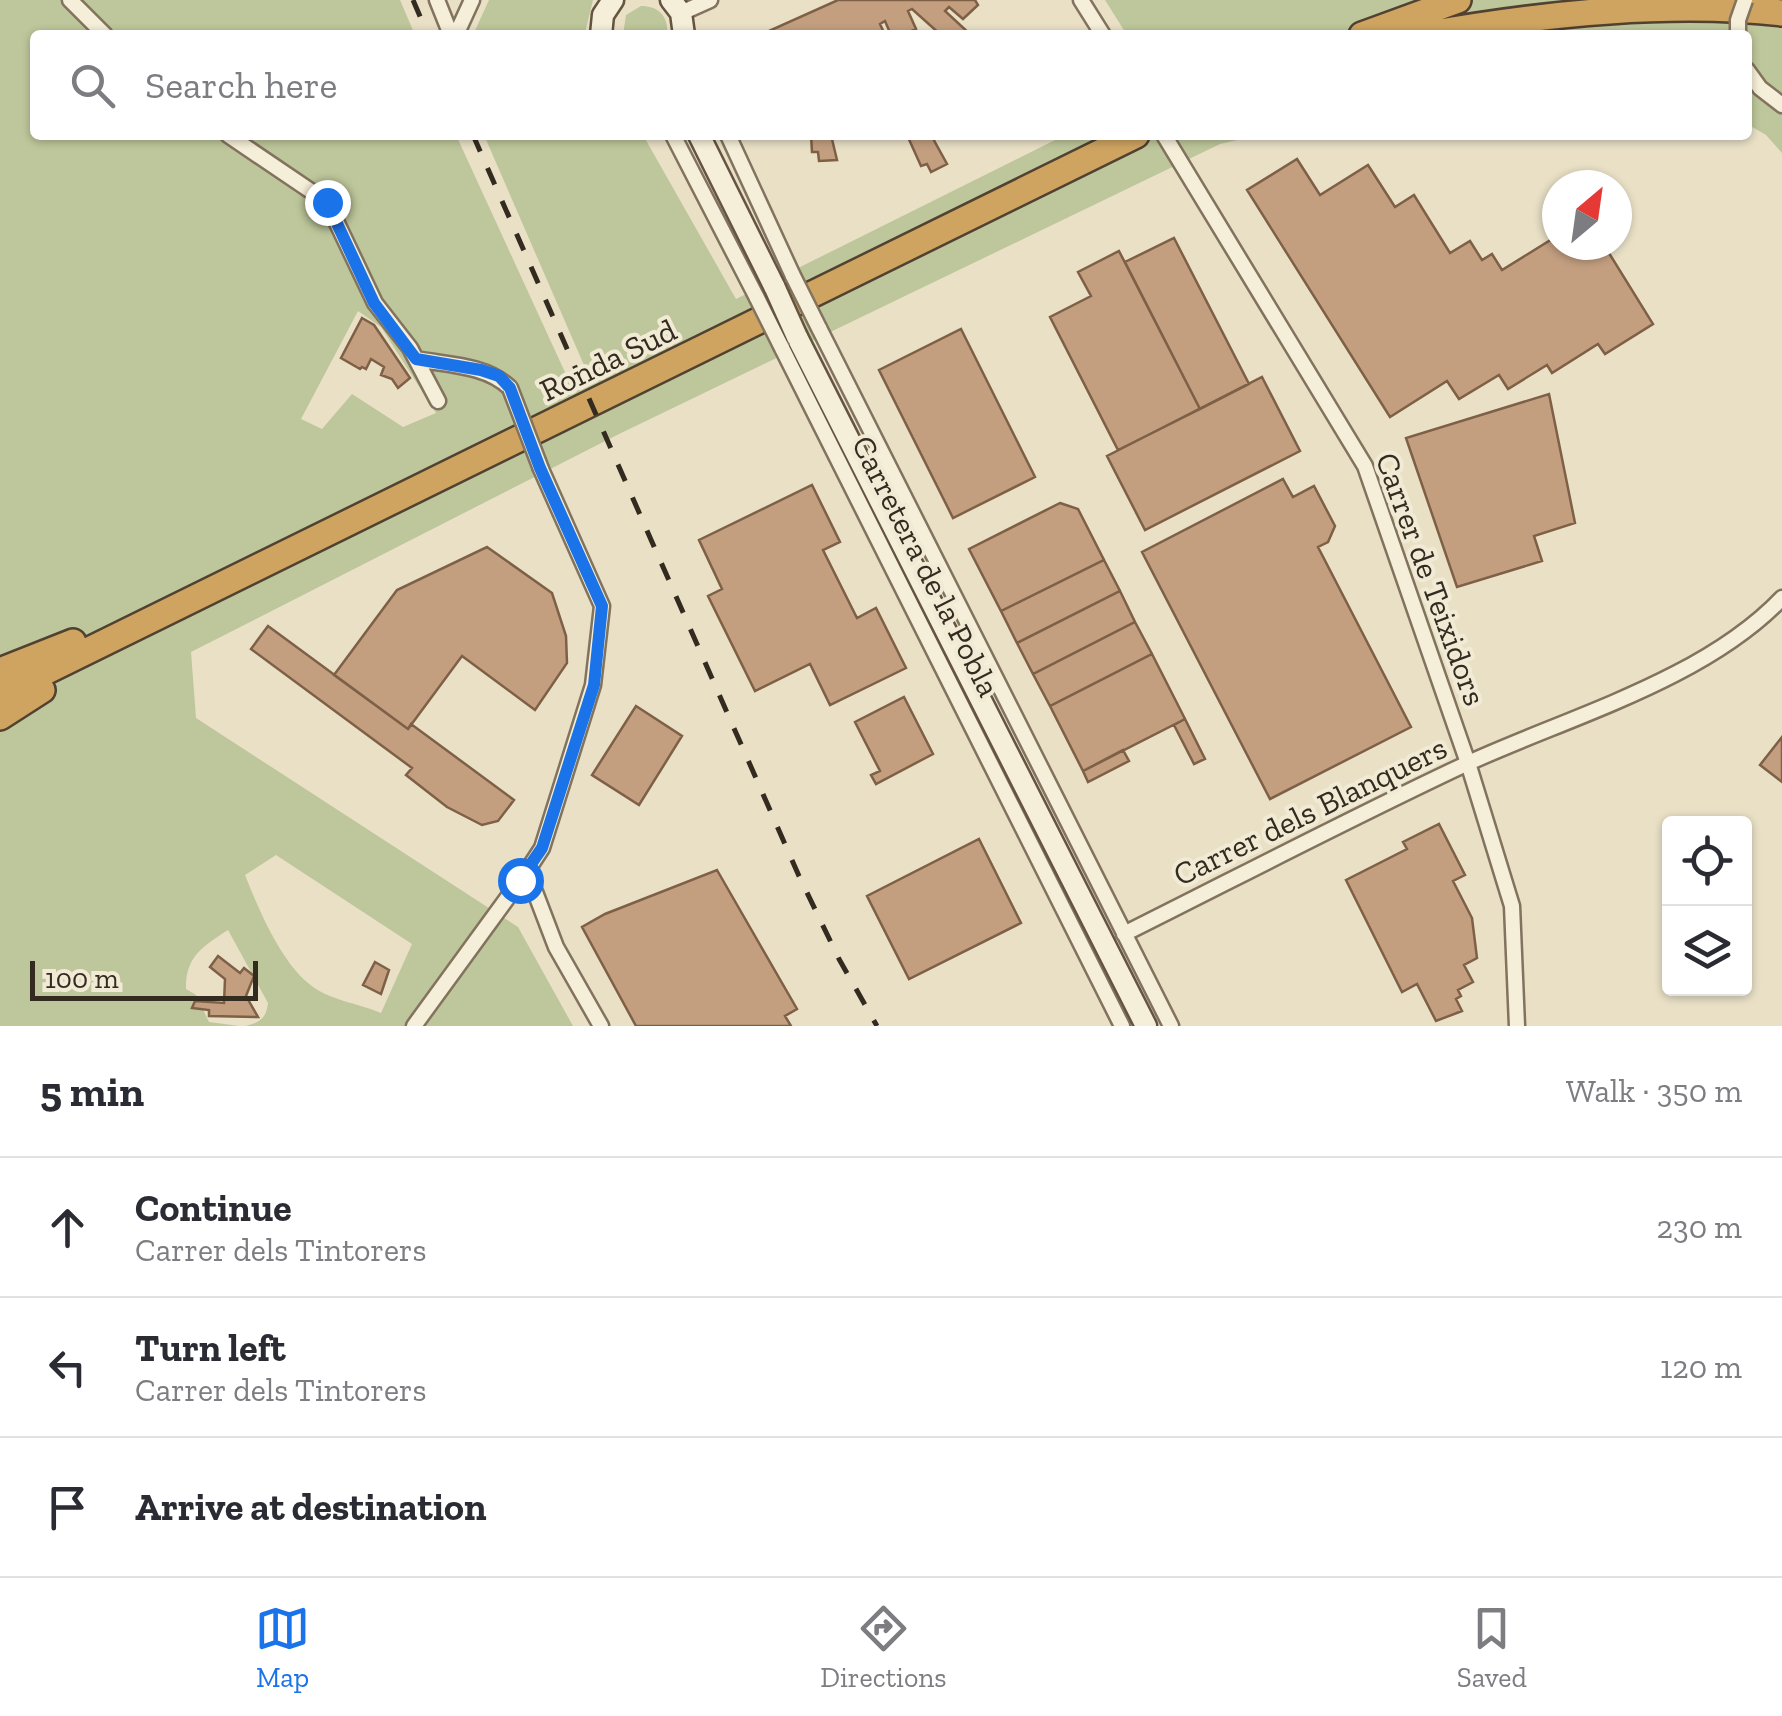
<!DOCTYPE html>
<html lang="en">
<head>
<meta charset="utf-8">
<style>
	:root { --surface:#fff; --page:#f2f2f3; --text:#2b2b33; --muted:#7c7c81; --line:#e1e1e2; --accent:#1a73e8 }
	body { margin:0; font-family:"Zilla Slab",serif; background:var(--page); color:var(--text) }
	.controls { position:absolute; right:30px; bottom:30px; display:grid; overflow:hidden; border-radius:10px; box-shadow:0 2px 8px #0004 }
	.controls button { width:90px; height:90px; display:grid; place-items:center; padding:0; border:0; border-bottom:2px solid var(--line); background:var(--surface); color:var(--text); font:50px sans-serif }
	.compass { position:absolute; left:1542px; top:170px; width:90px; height:90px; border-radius:50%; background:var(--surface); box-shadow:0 2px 8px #0004; rotate:29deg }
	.scale { position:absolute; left:30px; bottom:25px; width:228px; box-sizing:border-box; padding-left:10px; border:5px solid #342b20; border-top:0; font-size:28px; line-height:35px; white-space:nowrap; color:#342b20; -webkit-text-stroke:8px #f1ead4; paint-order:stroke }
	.stop { position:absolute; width:30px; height:30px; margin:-22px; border:8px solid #1a73e8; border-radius:50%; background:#fff }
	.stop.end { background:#1a73e8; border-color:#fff; box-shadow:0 2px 10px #0008 }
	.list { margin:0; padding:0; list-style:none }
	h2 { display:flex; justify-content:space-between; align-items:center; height:130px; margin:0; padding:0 40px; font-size:42px }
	h2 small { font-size:32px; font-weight:400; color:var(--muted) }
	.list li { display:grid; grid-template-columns:65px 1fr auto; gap:30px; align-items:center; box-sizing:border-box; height:140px; padding:0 40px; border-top:2px solid var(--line) }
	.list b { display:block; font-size:38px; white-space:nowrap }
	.list p { margin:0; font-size:32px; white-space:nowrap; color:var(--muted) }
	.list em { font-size:32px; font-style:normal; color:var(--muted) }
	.icon { flex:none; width:55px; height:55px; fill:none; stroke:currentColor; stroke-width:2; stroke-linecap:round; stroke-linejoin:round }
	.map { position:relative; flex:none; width:1782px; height:1026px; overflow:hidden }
	.search { position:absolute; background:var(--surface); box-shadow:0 2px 8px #0004; left:30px; right:30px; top:30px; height:110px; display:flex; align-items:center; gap:25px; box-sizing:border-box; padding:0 35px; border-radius:10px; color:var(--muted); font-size:38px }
	.sheet { height:550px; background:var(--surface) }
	nav { display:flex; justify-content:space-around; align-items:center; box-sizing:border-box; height:140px; border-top:2px solid var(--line); background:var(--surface); font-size:28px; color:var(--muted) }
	nav a { display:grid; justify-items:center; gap:5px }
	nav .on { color:var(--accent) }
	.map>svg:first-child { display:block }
	.green { fill:#bec69b; fill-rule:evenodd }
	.building { fill:#c39f80; stroke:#7e6046; stroke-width:2.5 }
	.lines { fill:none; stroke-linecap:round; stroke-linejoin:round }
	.street-casing { stroke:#82735e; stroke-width:19 }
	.secondary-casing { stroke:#645441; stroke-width:25 }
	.highway-casing { stroke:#504131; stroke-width:30 }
	.street { stroke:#f5eed8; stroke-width:14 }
	.secondary { stroke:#f5eed8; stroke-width:20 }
	.highway { stroke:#cea460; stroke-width:25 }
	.rail { stroke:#342b20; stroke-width:5; stroke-dasharray:18 18; stroke-linecap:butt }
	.street-bridge-casing { stroke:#82735e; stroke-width:19; stroke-linecap:butt }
	.secondary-bridge-casing { stroke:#645441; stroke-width:25; stroke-linecap:butt }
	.street-bridge { stroke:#f5eed8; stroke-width:14 }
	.secondary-bridge { stroke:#f5eed8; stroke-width:20 }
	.route { stroke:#1a73e8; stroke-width:12 }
	.labels { text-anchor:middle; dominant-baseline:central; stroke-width:8; stroke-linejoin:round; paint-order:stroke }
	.street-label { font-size:32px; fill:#342b20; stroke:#f1ead4 }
</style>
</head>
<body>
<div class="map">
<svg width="1782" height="1026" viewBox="0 0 1782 1026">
	<rect width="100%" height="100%" fill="#e9e0c6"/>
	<!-- green -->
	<path class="green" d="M0 0H400L415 35H35V135H456L569 381 587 372 484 135H643L736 299 1065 135H1259L1220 144 619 434 191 652 196 718 518 927 573 1026H246C261 1022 266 1018 268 1003L228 930C203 946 185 957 186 989L196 995 209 1022 239 1026H0ZM358 311 381 327 436 413 403 427 352 394 322 429 301 419ZM276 855 412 944 381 1013C358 1003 327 1000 308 983 280 960 258 908 245 875Z
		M489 0H593L585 33 580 35H473Z
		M1105 0H1782V153L1766 135 1747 124V35H1127Z
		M641 6C659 6 669 17 667 35H623L626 15Z"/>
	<!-- building -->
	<path class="building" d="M838 0H975L978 5 963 19 949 7 945 11 971 35H941L912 9 908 11 916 29 903 35H891L885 21 880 24 885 35H760Z
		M811 135H831L837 160 819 161 818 152H812Z
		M907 135H931L947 164 931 172 927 164 921 166Z
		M1297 159 1320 195 1368 165 1395 207 1414 195 1450 253 1470 241 1482 260 1492 254 1502 270 1557 236V245H1604L1653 324 1605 354 1598 344 1552 373 1547 365 1508 389 1499 375 1459 399 1447 381 1390 417 1247 190Z
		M1174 238 1249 384 1200 409 1125 262Z
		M1119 251 1200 409 1118 450 1050 317 1091 296 1078 272Z
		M362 318 374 325 410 378 398 388 392 379 381 375 384 367 371 359 366 369 362 367 360 369 341 358Z
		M961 329 1035 477 953 518 879 370Z
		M1262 377 1300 451 1145 530 1107 456Z
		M1549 394 1575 523 1534 536 1542 561 1457 587 1406 438Z
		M1283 479 1293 497 1314 486 1335 526 1328 542 1318 547 1411 727 1270 799 1142 552Z
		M812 485 840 542 823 550 857 618 876 608 906 668 830 705 810 664 755 691 708 596 722 589 699 540Z
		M1060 503 1078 509 1104 560 1001 611 969 549Z
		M487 547 552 593 566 636 567 663 535 710 462 656 408 729 334 675 397 590Z
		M1104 560 1120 591 1017 643 1001 611Z
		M1120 591 1135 622 1033 674 1017 643Z
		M1135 622 1152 654 1050 706 1033 674Z
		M268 626 408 729 411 724 514 800 498 821 482 825 447 807 406 775 412 768 251 649Z
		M1152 654 1185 719 1083 771 1050 706Z
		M904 697 933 754 876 784 871 775 880 771 855 722Z
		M636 706 682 736 639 805 592 775Z
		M1185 719 1205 759 1194 764 1174 725Z
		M1782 737V782L1760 765Z
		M1123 750 1129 761 1088 782 1083 771Z
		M1439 824 1465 875 1453 881 1472 918 1477 958 1464 965 1473 982 1458 990 1461 996 1456 999 1462 1011 1436 1021 1417 984 1402 992 1346 880 1407 849 1403 842Z
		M979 839 1021 923 909 979 867 896Z
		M717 870 797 1009 785 1016 791 1026H636L582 927 605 914Z
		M218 956 240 973 244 968 254 976 246 996 258 1017 209 1016V1010L192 1008 195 1001 224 1003 225 979 210 967Z
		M375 962 389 970 381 994 363 985Z"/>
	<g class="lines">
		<!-- street casing -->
		<g class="street-casing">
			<path id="street" d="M70 0 105 35
				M437 0 451 35
				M1081 0 1103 35
				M681 13 710 0
				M456 35 472 0
				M1747 70 1760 88 1782 105
				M228 135 327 202 375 303 410 348 438 401
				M673 135 757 298
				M728 135 793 276
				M1164 135 1365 466 1468 763 1512 906 1517 1026
				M819 328 1171 1026
				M782 348 1122 1026
				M416 359C448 365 487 365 510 388
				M541 469 602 606 593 685 542 848 527 871 556 947 601 1026
				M1124 934C1238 877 1351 818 1466 764 1568 717 1704 680 1782 598
				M414 1026 527 871"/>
		</g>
		<!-- secondary casing -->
		<g class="secondary-casing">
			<path id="secondary" d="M671 0 681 13 684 35
				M601 35 603 15 613 0
				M699 135 775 288
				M797 337 1146 1026"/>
		</g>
		<!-- highway casing -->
		<g class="highway-casing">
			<path id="highway" d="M1362 35 1458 0
				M1423 35C1535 15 1668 0 1782 13
				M0 671 73 642
				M0 694 1136 135
				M0 717 42 690"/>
		</g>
		<!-- street -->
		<use href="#street" class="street"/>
		<!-- secondary -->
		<use href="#secondary" class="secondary"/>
		<!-- highway -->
		<use href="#highway" class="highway"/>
		<!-- rail -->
		<path class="rail" d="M413 0 428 35
			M473 135 799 876 839 959 877 1026"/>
		<!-- street-bridge casing -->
		<g class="street-bridge-casing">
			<path id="street-bridge" d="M1738 35V20L1745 0
				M793 276 819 328
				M757 298 782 348
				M510 388 541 469"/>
		</g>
		<!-- secondary-bridge casing -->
		<g class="secondary-bridge-casing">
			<path id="secondary-bridge" d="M775 288 797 337"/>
		</g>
		<!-- street-bridge -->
		<use href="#street-bridge" class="street-bridge"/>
		<!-- secondary-bridge -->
		<use href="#secondary-bridge" class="secondary-bridge"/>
	</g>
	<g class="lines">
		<!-- route -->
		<path class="route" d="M327 202 374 303 416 359 481 370 499 376 510 388 540 468 602 606 594 685 542 848 520 880"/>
	</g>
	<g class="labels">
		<!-- street labels -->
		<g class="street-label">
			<text transform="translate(608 360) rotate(-26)">Ronda Sud</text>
			<text transform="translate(926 566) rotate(63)">Carretera de la Pobla</text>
			<text transform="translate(1431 579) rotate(70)">Carrer de Teixidors</text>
			<text transform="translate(1310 811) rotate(-26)">Carrer dels Blanquers</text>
		</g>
	</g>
</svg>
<div class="controls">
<button><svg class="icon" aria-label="locate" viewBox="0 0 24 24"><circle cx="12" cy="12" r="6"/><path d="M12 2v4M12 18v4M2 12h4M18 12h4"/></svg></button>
<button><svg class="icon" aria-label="layers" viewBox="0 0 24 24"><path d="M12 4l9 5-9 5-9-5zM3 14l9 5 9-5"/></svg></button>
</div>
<svg class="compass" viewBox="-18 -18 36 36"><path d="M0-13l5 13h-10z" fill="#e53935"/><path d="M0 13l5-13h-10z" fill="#7c7c81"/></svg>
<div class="scale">100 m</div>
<div class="stop" style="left:520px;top:880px"></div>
<div class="stop end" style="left:327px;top:202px"></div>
<div class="search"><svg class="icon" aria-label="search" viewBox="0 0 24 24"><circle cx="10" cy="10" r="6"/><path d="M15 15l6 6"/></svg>Search here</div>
</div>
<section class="sheet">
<h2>5 min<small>Walk · 350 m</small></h2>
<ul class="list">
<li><svg class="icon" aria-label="ahead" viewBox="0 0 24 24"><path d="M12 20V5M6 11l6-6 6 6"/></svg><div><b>Continue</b><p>Carrer dels Tintorers</p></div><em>230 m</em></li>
<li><svg class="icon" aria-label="left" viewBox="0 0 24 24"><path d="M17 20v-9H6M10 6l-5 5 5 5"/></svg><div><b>Turn left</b><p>Carrer dels Tintorers</p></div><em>120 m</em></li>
<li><svg class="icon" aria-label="arrive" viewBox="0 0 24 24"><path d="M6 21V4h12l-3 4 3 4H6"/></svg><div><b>Arrive at destination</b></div></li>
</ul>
</section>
<nav>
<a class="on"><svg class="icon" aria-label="map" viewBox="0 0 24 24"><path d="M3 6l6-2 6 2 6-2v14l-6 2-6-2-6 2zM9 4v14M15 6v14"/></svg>Map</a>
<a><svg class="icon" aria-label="directions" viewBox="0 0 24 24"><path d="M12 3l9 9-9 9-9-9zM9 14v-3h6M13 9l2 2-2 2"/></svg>Directions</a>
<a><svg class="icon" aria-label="saved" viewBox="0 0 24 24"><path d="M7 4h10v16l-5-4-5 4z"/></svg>Saved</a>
</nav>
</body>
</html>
